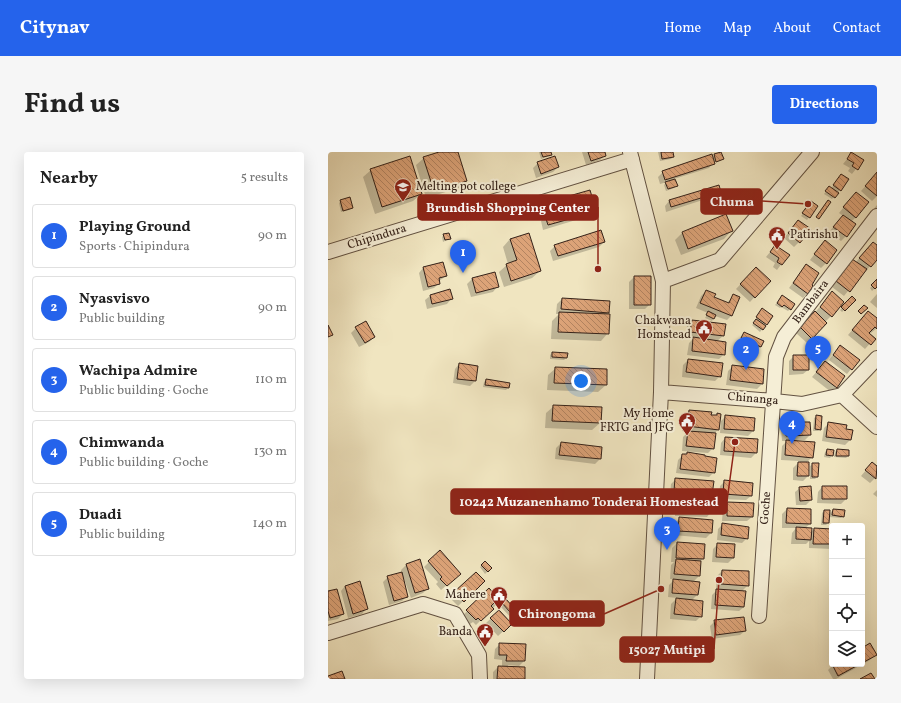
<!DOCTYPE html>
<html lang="en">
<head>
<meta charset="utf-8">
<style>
	:root { --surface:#fff; --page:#f6f6f6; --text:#222; --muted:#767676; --line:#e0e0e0; --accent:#2563eb }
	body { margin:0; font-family:Vollkorn,serif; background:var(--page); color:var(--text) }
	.controls { position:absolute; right:12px; bottom:12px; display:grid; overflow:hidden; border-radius:4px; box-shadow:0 4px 16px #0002 }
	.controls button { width:36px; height:36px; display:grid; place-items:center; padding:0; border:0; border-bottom:1px solid var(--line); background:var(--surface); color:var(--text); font:20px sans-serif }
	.you { position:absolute; left:253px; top:229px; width:14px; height:14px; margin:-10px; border:3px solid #fff; border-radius:50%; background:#1a73e8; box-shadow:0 0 0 6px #1a73e833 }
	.badge { display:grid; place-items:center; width:26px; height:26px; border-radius:50%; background:var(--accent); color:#fff; font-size:13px; font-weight:700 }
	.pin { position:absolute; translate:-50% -33px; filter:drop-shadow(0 1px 2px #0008) }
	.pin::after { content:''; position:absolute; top:21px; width:14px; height:12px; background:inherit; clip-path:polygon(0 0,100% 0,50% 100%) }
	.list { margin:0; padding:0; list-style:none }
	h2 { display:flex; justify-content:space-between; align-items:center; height:52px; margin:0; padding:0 16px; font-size:17px }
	h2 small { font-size:13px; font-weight:400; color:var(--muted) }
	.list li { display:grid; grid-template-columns:26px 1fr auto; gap:12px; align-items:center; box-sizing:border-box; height:64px; margin:0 8px 8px; padding:0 8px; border:1px solid var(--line); border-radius:4px }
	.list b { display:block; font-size:15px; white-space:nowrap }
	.list p { margin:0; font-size:13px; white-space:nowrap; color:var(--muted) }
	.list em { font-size:13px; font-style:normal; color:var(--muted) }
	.icon { flex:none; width:22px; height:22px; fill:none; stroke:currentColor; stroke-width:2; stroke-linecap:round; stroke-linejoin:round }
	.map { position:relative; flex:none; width:549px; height:527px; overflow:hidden; border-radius:4px }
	header { display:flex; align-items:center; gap:24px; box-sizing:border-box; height:56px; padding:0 20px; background:var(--accent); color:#fff }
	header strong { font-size:19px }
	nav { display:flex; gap:22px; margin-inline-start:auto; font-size:14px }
	.intro { display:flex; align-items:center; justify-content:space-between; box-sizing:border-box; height:96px; padding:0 24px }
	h1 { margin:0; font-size:28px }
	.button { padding:10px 18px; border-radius:4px; background:var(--accent); color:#fff; font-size:14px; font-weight:700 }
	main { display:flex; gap:24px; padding:0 24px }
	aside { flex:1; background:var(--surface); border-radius:4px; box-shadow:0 4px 16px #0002 }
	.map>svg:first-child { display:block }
	.shadow { fill:#0003 }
	.building { fill:url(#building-back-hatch); stroke:#342118 }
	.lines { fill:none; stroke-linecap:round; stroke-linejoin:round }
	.minor-casing { stroke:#635242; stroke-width:16 }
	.minor { stroke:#f5eed6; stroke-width:14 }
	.labels { text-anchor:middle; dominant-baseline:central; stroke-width:4; stroke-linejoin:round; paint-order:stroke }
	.poi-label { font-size:12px; fill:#342118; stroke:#f5eed6; text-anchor:end }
	.street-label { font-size:12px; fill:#342118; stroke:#f5eed6 }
	.leader { fill:none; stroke:#8f2418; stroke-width:1.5 }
	.callout-dot { fill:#8f2418; stroke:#f5eed6; stroke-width:1.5 }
	.callout { fill:#8f2418; stroke:#8f2418; stroke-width:1.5 }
	.callout-label { font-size:13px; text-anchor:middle; font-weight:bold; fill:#fff }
</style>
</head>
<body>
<header>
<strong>Citynav</strong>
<nav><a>Home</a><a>Map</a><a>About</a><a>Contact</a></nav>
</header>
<div class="intro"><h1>Find us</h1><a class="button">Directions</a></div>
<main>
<aside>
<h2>Nearby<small>5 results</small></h2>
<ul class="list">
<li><span class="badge">1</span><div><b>Playing Ground</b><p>Sports · Chipindura</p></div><em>90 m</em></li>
<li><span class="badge">2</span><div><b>Nyasvisvo</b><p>Public building</p></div><em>90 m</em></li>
<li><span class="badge">3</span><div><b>Wachipa Admire</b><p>Public building · Goche</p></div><em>110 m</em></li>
<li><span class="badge">4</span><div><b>Chimwanda</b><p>Public building · Goche</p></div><em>130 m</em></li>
<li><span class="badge">5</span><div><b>Duadi</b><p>Public building</p></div><em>140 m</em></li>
</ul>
</aside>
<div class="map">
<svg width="549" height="527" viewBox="0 0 549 527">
	<defs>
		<pattern id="building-back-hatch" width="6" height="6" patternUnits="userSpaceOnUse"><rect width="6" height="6" fill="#dca378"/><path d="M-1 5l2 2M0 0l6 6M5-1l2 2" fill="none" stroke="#b38461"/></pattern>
	</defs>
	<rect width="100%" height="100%" fill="#f0e5c0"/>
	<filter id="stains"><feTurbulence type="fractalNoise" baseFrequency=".005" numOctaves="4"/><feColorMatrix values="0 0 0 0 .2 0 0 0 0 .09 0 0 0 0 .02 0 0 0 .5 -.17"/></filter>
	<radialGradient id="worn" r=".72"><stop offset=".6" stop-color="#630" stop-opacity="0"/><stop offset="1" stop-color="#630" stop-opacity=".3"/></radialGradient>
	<!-- shadow -->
	<path class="shadow" d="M114 0H129L138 28 131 36 98 46 88 13 96 6Z
		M211 0H222V2L220 4 213 7Z
		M254 0H276L277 3 272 8 258 13Z
		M330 0H344L345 5 343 7 332 9Z
		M524 1 535 8 524 22 520 19 522 16 515 12Z
		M386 3 394 7 385 11 381 16 346 27 348 34 346 36 338 39 336 33 339 30 332 32 330 25 335 20 384 5Z
		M210 11 230 15 225 20 208 26 205 16Z
		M43 18 93 42 85 49 47 62 35 25Z
		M549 21V44L544 49 533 39Z
		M511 25 512 38 504 47 496 42 499 38 503 37Z
		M392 40 387 44 338 60 337 54 341 49Z
		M523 46 528 65 523 70 518 84 513 89 501 80 515 64 511 61Z
		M264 48 259 53 266 60 261 64 215 78 213 69 218 64 211 66 208 57 213 53Z
		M13 49 24 56 21 58 13 60 11 51Z
		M483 50 489 54 479 68 473 64Z
		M549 53V57L546 60 544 59Z
		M398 64 403 79 396 87 353 103 347 88 354 81Z
		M466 74 471 90 466 95 456 86Z
		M116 83 122 86 115 90 114 85Z
		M182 87 212 119 204 126 176 135 171 120 180 112 175 95Z
		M276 90 271 95 225 109 222 99 227 94Z
		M447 94 460 103 449 118 445 115 447 111 438 105Z
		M492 95 498 111 493 116 482 108Z
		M549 95V106L537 120 536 119 516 144 504 135 520 113 528 110 540 96Z
		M478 113 479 141 475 146 461 136Z
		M95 116 118 124 111 129V131L106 136 95 139 91 121Z
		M166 121 169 135 165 140 143 145 139 132 144 127Z
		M423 121 441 129 422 150 408 137Z
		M306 125 322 152 317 157H301V130Z
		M549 129V134L544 139 542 136Z
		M378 139 385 145 399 151 405 144 403 164 399 168 387 164 384 169 377 166 380 161 368 156 373 144Z
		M549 142V156L542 150Z
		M102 144 123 147 119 152 99 157 97 148Z
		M500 146 503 164 497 170 498 171 479 191 468 181Z
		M524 146 526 148 514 160 512 158Z
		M234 147 280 160 278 163 280 181 273 189 223 187 224 169 231 162H228L229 152Z
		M452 147 462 157 460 159 453 155 452 156 447 153Z
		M432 160 438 172 432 180 424 173 428 169 427 168Z
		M540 160 549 167V176L543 181 541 180 540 182 546 187 537 197 520 183Z
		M364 169 395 184 389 189 396 202 391 207 359 203 361 191 366 186 358 185 359 174Z
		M28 176 46 185 41 190 31 195 23 181Z
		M416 181 433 194 430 197 412 189Z
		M508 199 523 217 519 222 501 208Z
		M224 201 238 206 236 208 222 207V203Z
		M466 204 480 218 475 222 461 223V209Z
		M360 208 392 224 387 229 354 225 355 213Z
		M497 210 508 235 503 240 484 225Z
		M131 212 149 215 147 229 142 234 125 231 127 217Z
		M405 214 435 218 434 232 429 237 398 233 400 219Z
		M228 216 278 233 270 240 219 238 220 223Z
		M158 228 181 232 180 236 178 238 155 235 156 230Z
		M226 254 272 271 264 278 217 276 218 261Z
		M361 259 387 264 389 262 390 278 385 282V296L380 301 354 299 355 285 360 280 354 279 356 264Z
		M398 264 426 267 425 279 420 284 392 281 393 269Z
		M489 264 492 277 490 279H485L486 266Z
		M458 271 482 283 477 288H468L484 305 478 311 480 324 475 329 465 328V316L472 309 453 308 454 294 459 289H454L453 276Z
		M501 271 517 278 524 279 522 288 517 293 494 289 496 276Z
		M397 286 428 301 423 306 392 303 393 291Z
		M233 291 273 296 272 307 267 312 227 307 228 296Z
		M499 298 504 303 502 306 496 305 497 300Z
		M509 298H520V304L518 306 506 305 507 300Z
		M359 301 386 320 381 325 348 321 350 308 355 303H358Z
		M544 311 549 315V324L542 331 533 324Z
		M485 312 489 325 487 327H482V314Z
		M348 327 383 342 377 348 383 360 379 365 347 364V353L352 348H373V347L342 344 343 332Z
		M397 329 423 344 418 348 391 347 392 334Z
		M494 335 518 347 513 352 489 351 490 340Z
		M472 336 483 348 478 353H468L467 340Z
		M549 338V345L545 342Z
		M400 351 424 365 419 369H394L395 356Z
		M459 357 482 372 477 376 483 380 486 377 504 378V397L481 396V389L478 392H463L464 381 468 376H454V362Z
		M505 358 515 364 513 366 501 365 500 371 498 373H493L494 361 496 359 501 362Z
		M352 366 383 381 378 386 346 383 347 371Z
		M395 372 419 386 414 391 389 388 390 377Z
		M349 391 375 407 372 410 371 424 365 430 369 443 363 449 373 464 368 469 342 467 343 452 349 446 340 445 341 433 347 427H342L343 413 346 410H343L344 396Z
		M390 392 405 406 400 411 384 410 385 397Z
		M91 409 100 436 95 441 83 446 76 427 75 428 79 444 74 449 61 453 55 430 60 425 74 421 73 418 78 413Z
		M101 410 127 426 113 438 108 432 110 430 96 415Z
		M157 410 163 416 157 422 152 415Z
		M394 419 420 433 413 440 416 455 411 459 383 457 384 443 390 437H388L389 424Z
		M148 421 156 429 130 454 122 446Z
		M17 434 38 457 34 462 20 466 13 439Z
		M161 438 172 449 148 473 145 470 142 472 134 464Z
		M0 440 15 462 10 467 0 469Z
		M178 449 193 465 187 470 172 454Z
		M171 459 183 472 170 484 158 471Z
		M387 469 417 479 412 483 384 487 382 474Z
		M172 492 196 509 191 514 180 513V515L196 527H165V520L170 515H174V508L166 507 167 497Z
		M534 497 547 503 542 508 508 527H505L500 518 506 512H534Z"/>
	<!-- building -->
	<path class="building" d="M111 0H130L139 29 106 39 95 5Z
		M213 0H223L224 3 215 5Z
		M260 0H277L278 4 263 9Z
		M333 0H345L346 5 334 7Z
		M393 0 396 7 388 10 386 2Z
		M523 0 536 8 530 18 524 14 526 11 519 7Z
		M384 2 387 12 337 28 334 19Z
		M82 4 94 42 54 55 42 17Z
		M227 4 231 15 213 22 209 10Z
		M549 20V44L537 34Z
		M513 22 521 27 513 39 505 33Z
		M347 27 350 34 340 37 337 30Z
		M391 33 393 40 343 55 341 48Z
		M501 34 511 41 507 46 497 39Z
		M262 38 265 48 216 62 213 52Z
		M528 40 541 50 528 66 515 55Z
		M22 45 25 56 15 59 12 48Z
		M500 48 503 50 491 67 488 65Z
		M483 49 490 54 482 66 474 61Z
		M265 50 267 60 220 73 217 64Z
		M398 62 405 79 360 97 354 80Z
		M515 63 528 72 519 85 505 75Z
		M470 68 483 77 472 91 460 81Z
		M273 78 277 90 230 104 226 93Z
		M121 81 123 87 117 88 115 82Z
		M201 81 213 119 183 129 178 112 189 108 182 87Z
		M497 88 509 98 499 112 486 102Z
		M545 90 549 93V108L543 115 531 106Z
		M447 93 462 103 454 113 449 110 451 106 442 100Z
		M524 107 539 117 522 140 508 129Z
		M115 110 119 124 111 126 112 132 100 135 95 115Z
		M478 112 491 121 484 133 485 134 480 142 465 131Z
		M428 115 443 129 427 146 412 132Z
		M167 120 171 135 148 141 144 126Z
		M306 124H323V153H306Z
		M549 127V135L547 137 543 133Z
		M122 137 125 147 104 152 102 143Z
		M378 138 388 142 386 145 401 151 405 142 412 145 404 164 372 151Z
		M504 139 516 150 504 165 492 155Z
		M454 143 467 152 463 158 456 153 454 155 449 151Z
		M524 144 528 148 517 159 513 155Z
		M234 146 282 149 281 161 233 157Z
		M536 153 540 156 533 162 530 159Z
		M434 156 445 164 439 173 428 165Z
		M380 159 388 163 386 167 378 163Z
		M487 159 499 171 484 187 472 175Z
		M540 159 549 166V177L547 175 541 181 548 187 543 193 524 178Z
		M231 160 282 162 281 182 230 180Z
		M428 167 438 174 435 178 425 171Z
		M364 168 398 172 396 184 362 180Z
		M38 169 47 185 37 191 27 175Z
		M0 173 5 183 0 185Z
		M416 180 436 189 433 195 413 186Z
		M365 185 398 190 397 203 364 199Z
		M512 193 532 208 524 218 505 203Z
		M224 200 240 201 239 206 224 205Z
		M465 203H481V218H465Z
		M360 207 395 211 393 225 358 220Z
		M497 209 517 224 509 236 488 220Z
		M131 211 150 214 148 229 129 227Z
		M404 213 436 217 435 232 402 228Z
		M227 215 279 217V233L226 231Z
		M158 227 182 231 181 236 157 233Z
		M225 253 274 255 273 271 224 269Z
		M361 258 384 260 383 263H389V261L393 262 391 278 359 274Z
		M397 263 427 266 426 279 396 277Z
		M488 263 494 264 493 278 487 277Z
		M458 270H482L483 283 458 284Z
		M500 270 519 273 518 277 525 278 523 288 498 285Z
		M360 279 388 281 386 297 358 294Z
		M397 285 430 287 429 301 396 299Z
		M458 288 487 290 485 306 457 303Z
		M233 290 274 295 273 307 231 303Z
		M499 297 506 298 505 304 498 303Z
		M509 297 521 298V304H508Z
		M359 300 377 303V304L389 306 387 321 352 317 354 302H359Z
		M470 310H481V324H469Z
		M544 310 549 314 548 327 537 318Z
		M484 311H491L490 325H484Z
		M347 326 386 329 384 343 346 339Z
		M396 328 425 331 424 344 395 342Z
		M483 334 484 348 472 349 471 335Z
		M494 334H519V347H494Z
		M399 350 426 351 425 365 399 364Z
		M459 356 483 357V372L458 371Z
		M505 357 517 358 516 365 504 363Z
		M496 358H502L501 371H495Z
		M351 365 385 368 384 381 350 379Z
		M394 371 421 375 420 387 393 383Z
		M468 375 484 376 483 388 468 387Z
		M486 376 504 377V392H485Z
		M349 390 377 392 376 407 348 406Z
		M389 391 407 392 406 406 388 405Z
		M112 398 133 422 119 434 112 427 114 425 100 409Z
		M92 407 101 437 87 441 78 412Z
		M348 407 373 409 372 424 346 422Z
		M157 409 164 416 160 420 153 413Z
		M394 418 421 419V434L393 432Z
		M74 420 80 445 66 449 59 424Z
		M148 420 157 429 136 450 126 440Z
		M345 427 372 430 370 443 344 441Z
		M32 429 40 457 25 462 17 434Z
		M161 436 173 449 169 453 167 450 163 454 166 457 153 469 150 466 148 468 138 458Z
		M9 437 16 462 2 466 0 459V439Z
		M388 437 418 439 416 455 387 453Z
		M348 446 375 449 374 465 346 462Z
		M178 447 194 465 190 469 174 451Z
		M171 458 184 472 176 480 162 466Z
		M416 465 418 479 388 483 386 468Z
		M171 491 198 492 197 509H178L179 503H171Z
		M542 491 549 503 534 511V496Z
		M504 512H532L510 524Z
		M170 514 197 515V527H169Z
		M14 519 17 527H0V524Z
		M543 521 547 527H532Z"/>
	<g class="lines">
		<!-- minor casing -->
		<g class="minor-casing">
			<path id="minor" d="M302 0 335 129 333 240 319 527
				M0 100 304 7
				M335 129 392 108 484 0
				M333 240 446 249 474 252 514 243 549 206
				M514 243 549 275
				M431 464 448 205 456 185 549 64
				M0 481 95 452 127 462 151 503 152 527"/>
		</g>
		<!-- minor -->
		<use href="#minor" class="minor"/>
	</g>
	<!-- icons -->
	<defs>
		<g id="school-pin" transform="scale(0.9)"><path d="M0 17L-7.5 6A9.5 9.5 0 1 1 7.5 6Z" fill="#8f2418" stroke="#f5eed6"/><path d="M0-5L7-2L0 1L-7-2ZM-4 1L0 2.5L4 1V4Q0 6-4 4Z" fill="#fff"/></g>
		<g id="civic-pin" transform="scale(0.9)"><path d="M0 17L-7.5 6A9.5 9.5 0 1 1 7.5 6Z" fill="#8f2418" stroke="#f5eed6"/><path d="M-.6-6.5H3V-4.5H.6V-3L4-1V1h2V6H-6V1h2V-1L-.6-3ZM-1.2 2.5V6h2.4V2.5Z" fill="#fff"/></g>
	</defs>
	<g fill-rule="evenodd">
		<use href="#school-pin" x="75" y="35"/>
		<use href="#civic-pin" x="449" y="83"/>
		<use href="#civic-pin" x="376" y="176"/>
		<use href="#civic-pin" x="359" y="269"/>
		<use href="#civic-pin" x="171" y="443"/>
		<use href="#civic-pin" x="157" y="480"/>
	</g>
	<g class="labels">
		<!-- poi labels -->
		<g class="poi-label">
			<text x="88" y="35" text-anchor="start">Melting pot college</text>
			<text x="462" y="83" text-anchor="start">Patirishu</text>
			<text x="363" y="169">Chakwana<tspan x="363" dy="14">Homstead</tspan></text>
			<text x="346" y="262">My Home<tspan x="346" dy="14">FRTG and JFG</tspan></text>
			<text x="158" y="443">Mahere</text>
			<text x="144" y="480">Banda</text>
		</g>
		<!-- street labels -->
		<g class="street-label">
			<text transform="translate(49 85) rotate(-17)">Chipindura</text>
			<text transform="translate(483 150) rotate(-53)">Bambaira</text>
			<text transform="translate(425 247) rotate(5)">Chinanga</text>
			<text transform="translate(438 356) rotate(-86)">Goche</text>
		</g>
	</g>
	<!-- callouts -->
	<path class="leader" d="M480 52L434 49M270 117L270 55M407 290L399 349M333 437L276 462M391 428L386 497"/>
	<g class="callout-dot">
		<circle cx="480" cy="52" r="4"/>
		<circle cx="270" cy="117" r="4"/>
		<circle cx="407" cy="290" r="4"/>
		<circle cx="333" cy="437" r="4"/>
		<circle cx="391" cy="428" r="4"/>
	</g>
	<g class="callout">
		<rect x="373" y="37" width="61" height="25" rx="4"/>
		<rect x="90" y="43" width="180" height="25" rx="4"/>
		<rect x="123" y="337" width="276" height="25" rx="4"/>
		<rect x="182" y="449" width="94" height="25" rx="4"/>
		<rect x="292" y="485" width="94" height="25" rx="4"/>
	</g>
	<g class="callout-label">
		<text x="404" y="54">Chuma</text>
		<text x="180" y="60">Brundish Shopping Center</text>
		<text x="261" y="354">10242 Muzanenhamo Tonderai Homestead</text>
		<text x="229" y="466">Chirongoma</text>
		<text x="339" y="502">15027 Mutipi</text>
	</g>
	<rect width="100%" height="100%" filter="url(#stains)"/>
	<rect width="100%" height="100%" fill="url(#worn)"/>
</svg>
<div class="controls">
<button>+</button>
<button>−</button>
<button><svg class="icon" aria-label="locate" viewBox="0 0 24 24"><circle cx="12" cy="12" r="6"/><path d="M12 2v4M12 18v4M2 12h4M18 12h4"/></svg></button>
<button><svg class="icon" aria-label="layers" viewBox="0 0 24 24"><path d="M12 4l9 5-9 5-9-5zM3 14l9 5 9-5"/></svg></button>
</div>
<div class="you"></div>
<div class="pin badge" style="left:135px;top:121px">1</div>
<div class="pin badge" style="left:418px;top:218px">2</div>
<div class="pin badge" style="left:339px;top:398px">3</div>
<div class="pin badge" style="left:464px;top:292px">4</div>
<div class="pin badge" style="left:490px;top:217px">5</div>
</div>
</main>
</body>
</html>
